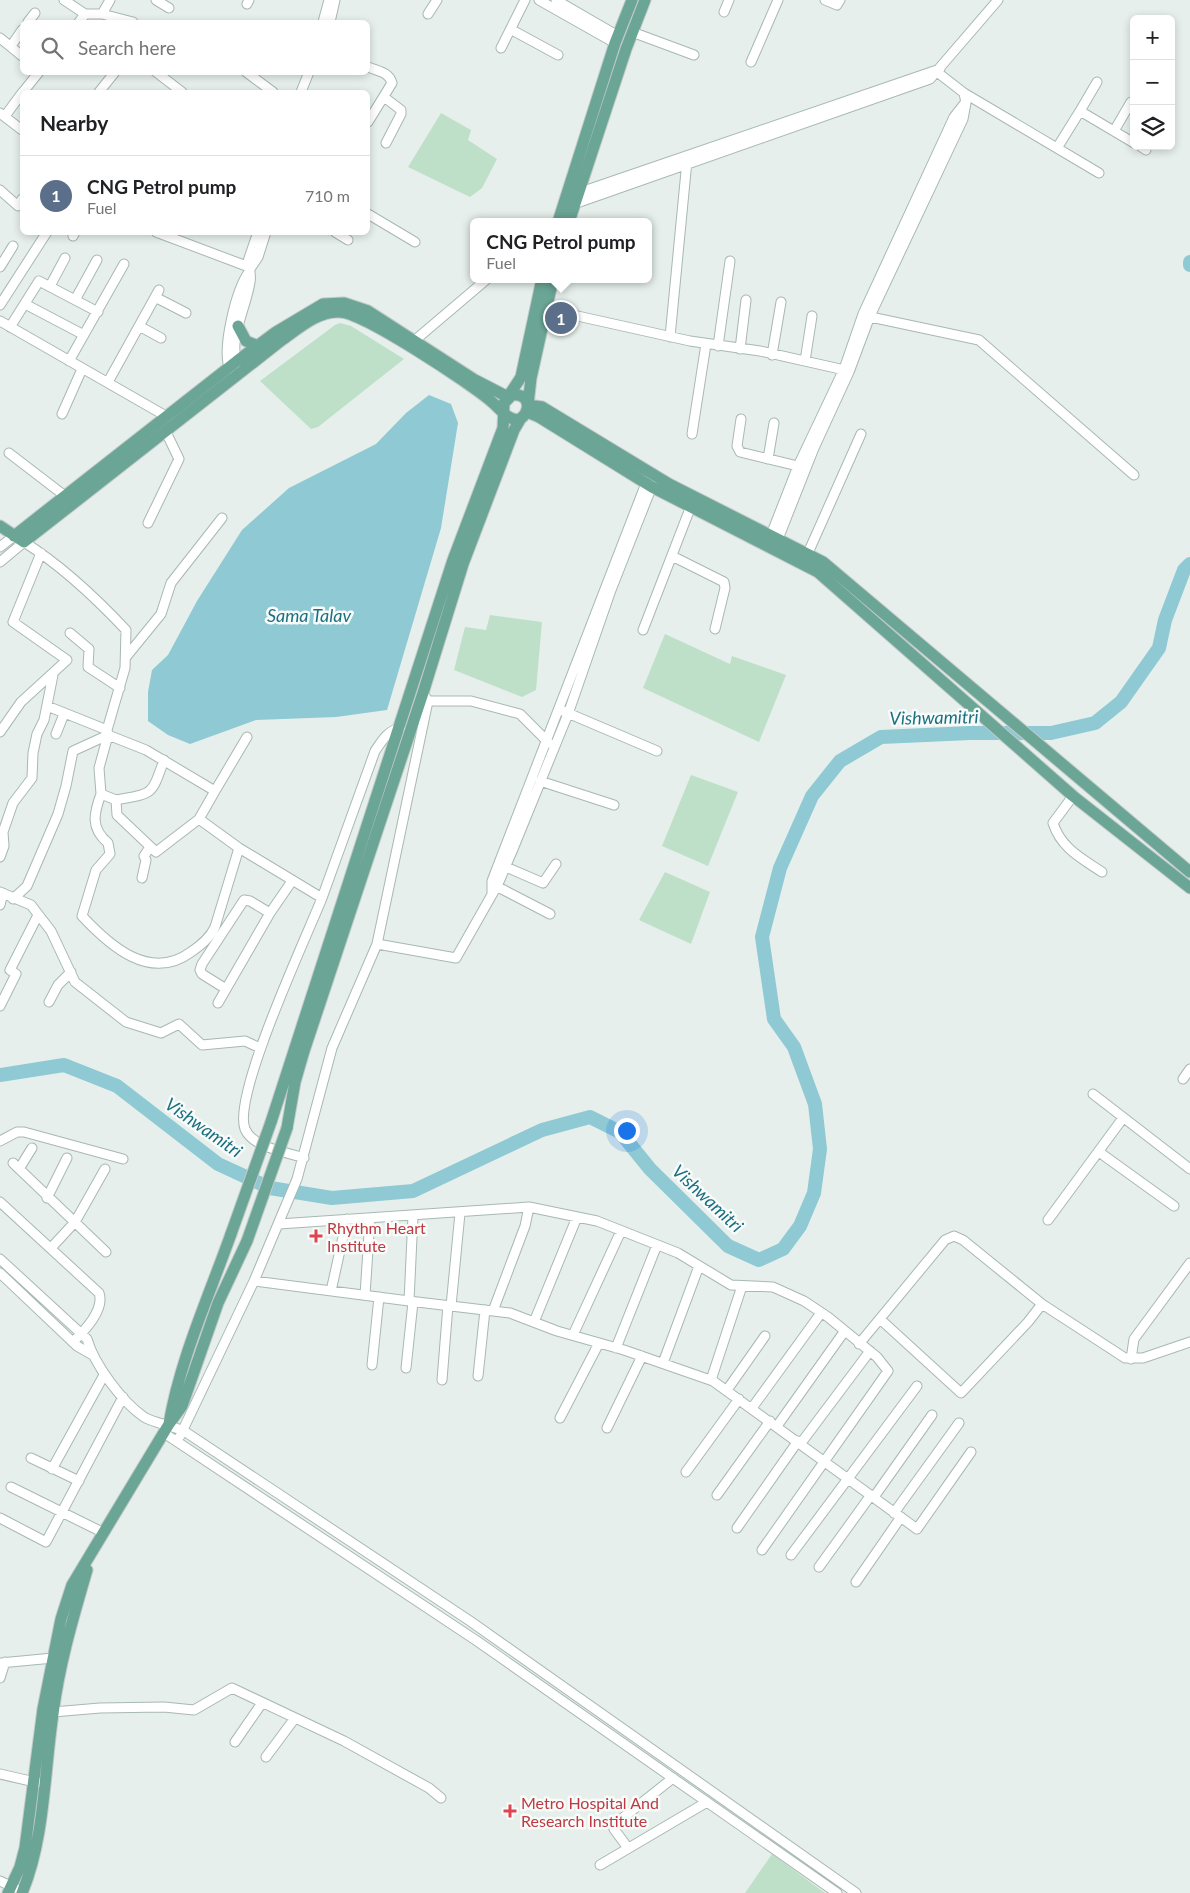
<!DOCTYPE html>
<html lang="en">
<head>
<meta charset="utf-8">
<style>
	:root { --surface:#fff; --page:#f2f2f2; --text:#202124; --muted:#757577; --line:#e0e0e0; --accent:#7f4e3f }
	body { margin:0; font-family:Lato,sans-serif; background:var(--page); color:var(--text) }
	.controls { position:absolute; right:15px; top:15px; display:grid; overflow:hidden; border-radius:8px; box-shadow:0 2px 8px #0003 }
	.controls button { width:45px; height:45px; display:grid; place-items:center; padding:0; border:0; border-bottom:1px solid var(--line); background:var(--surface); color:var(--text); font:25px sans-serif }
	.you { position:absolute; left:626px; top:1130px; width:18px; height:18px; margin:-12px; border:4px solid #fff; border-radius:50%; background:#1a73e8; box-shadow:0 0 0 8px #1a73e833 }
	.badge { display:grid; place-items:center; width:32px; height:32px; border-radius:50%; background:var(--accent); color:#fff; font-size:16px; font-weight:700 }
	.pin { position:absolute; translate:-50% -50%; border:2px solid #fff; box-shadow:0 1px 5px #0006 }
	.popup { position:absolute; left:470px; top:218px; width:182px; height:65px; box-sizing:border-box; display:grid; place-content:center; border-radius:8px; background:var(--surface); filter:drop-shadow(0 1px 4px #0005); font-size:16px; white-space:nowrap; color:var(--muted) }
	.popup b { font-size:19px; color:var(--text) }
	.popup::after { content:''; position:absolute; left:50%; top:100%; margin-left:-10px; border:10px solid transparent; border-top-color:var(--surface) }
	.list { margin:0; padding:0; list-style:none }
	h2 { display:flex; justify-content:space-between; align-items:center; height:65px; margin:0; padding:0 20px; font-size:21px }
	h2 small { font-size:16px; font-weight:400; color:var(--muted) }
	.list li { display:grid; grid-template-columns:32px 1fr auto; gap:15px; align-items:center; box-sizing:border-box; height:80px; padding:0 20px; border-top:1px solid var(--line) }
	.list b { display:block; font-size:19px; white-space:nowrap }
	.list p { margin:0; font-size:16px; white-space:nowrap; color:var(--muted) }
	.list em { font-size:16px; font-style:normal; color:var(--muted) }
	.icon { flex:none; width:28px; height:28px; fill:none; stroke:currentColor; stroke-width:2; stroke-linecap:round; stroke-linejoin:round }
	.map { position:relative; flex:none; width:1190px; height:1893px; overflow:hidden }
	.search { position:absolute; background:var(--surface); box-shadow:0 2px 8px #0003; left:20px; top:20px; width:350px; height:55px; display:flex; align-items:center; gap:12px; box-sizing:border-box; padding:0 18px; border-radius:8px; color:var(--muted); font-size:19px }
	.panel { position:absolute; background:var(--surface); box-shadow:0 2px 8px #0003; left:20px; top:90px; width:350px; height:145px; border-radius:8px }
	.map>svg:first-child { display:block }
	.green { fill:#bfe0c8 }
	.water { fill:#8ec9d4 }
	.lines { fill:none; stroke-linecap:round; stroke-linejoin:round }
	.river { stroke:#8ec9d4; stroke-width:14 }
	.minor-casing { stroke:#a8b8b2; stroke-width:11 }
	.major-casing { stroke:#c2cac8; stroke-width:13 }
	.minor { stroke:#fff; stroke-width:9 }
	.major { stroke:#6aa596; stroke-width:11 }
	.major-bridge-casing { stroke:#c2cac8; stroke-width:13; stroke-linecap:butt }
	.major-bridge { stroke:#6aa596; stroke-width:11 }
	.health-dot { fill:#e0444e; stroke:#f7fbf9; stroke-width:2 }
	.labels { text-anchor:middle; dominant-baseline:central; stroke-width:5; stroke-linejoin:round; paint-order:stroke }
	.health-label { font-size:16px; fill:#be3a42; stroke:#f7fbf9; text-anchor:start }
	.water-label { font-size:18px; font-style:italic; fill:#1c6f80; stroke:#f7fbf9 }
</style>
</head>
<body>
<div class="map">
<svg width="1190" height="1893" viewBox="0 0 1190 1893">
	<rect width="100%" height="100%" fill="#e6efeb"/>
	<!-- green -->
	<path class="green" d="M441 113 471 130 468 140 497 159 482 188 470 197 408 167Z
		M340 323 351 326 404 359 318 427 311 429 260 381 335 325Z
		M490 615 542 622 536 690 522 697 454 670 465 627 486 630Z
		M665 634 730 664 732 656 786 675 759 742 643 688Z
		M691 775 738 792 708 866 662 846Z
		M665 872 710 892 691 944 639 920Z
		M772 1854 825 1893H745Z"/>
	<!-- water -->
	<path class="water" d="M429 395 451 404 458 423 441 528 387 710 336 717 256 720 190 744 168 735 148 721V692L152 670 168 655 197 601 242 530 289 488 376 444 406 413Z"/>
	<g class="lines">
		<!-- river -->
		<path class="river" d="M1190 262V265
			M0 1075 64 1065 117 1086 218 1164 270 1188 332 1198 413 1191 542 1130 590 1117 620 1132 650 1169 728 1246 759 1260 783 1249 800 1226 814 1193 820 1149 815 1104 794 1047 774 1019 762 937 780 868 812 796 840 761 881 737 970 733H1051L1095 723 1121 702 1159 648 1165 620 1184 570 1190 564"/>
		<!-- minor casing -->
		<g class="minor-casing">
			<path id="minor" d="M64 0 85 14H102L133 22
				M156 0 169 8
				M539 0 615 43
				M556 0 618 36
				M825 0 837 5 840 0
				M247 4 249 0
				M724 12 729 0
				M102 14 110 0
				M428 14 437 0
				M28 22 35 13
				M79 22 85 14
				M323 22 329 0
				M330 22 335 0
				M512 30 558 55
				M632 32 694 55
				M0 38 22 56
				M11 46 22 30
				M501 48 525 0
				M751 62 778 0
				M368 67C378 71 389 72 392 83L368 122
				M156 72 182 92
				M246 72 273 92
				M23 92 39 72
				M99 92 115 72
				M301 92 309 72
				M964 93 1099 173
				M384 97 401 110V114L386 143
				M1080 111 1097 82
				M0 113 22 130
				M5 116 22 93
				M1114 131 1131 102
				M1140 146 1146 150
				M1057 148 1080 111 1134 143
				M0 190 18 206 22 199
				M574 192 578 193 940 69
				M571 203 574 204 930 79 998 0
				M368 214 415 242
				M156 232 249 267C250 271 251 277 250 282 247 306 226 343 239 366
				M335 232 348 240
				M73 236 75 232
				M247 264 258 232
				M0 267 13 246
				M250 269 258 257 266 232
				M50 286 65 258
				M155 297 186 313
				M75 300 97 260
				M25 304 84 335
				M0 305 47 232
				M546 309 690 341 760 351 849 371
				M866 316 979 340 1134 475
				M0 321 171 419
				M139 326 161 338
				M10 327 39 281 98 312
				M670 337 687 161
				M414 341 487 279
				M718 346 730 261
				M740 349 746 300
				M772 355 781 302
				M69 361 124 264
				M805 361 812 316
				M230 370C221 350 236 290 249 272
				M108 382 159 290
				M62 414 82 369
				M741 419 737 446 740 452 802 467
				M692 434 706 344
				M9 453 65 496
				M768 459 774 423
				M148 523 179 459 165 430
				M771 535 798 466 844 369 863 314 954 117 965 103
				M778 539 814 448 849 372 870 316 963 119 966 103 964 93 937 72
				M0 547 14 536
				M808 553 861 434
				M672 556 724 582 725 588 715 629
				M0 562 24 542C62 566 95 597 126 630L125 668 107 730 108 735 99 768 101 794 116 800 117 815 156 852 199 819 215 791 146 750 108 735 73 751 66 786 58 814 27 886 13 899
				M643 630 691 506
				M70 633 89 649 88 667 120 688
				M126 657 161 614 171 583 222 518
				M428 701H471L520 714 549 743
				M47 706 107 730
				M563 711 657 751
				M0 732 21 702 67 660 13 622 41 553
				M56 734 64 714
				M540 781 614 805
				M215 791 247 737
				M101 794C94 813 90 828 108 843L110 854 96 870 82 916C110 946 150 982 191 952 201 945 210 938 215 927L239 848
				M1073 796 1053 823C1061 848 1081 858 1102 872
				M116 800C154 793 151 796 164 760
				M199 819 239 848 322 898
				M0 857 4 846 3 832 13 803 32 778 33 753 37 734 44 720 53 675
				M506 867 543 883 556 864
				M142 878 146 860 144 856 150 847
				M496 886 550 914
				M0 892 31 905 51 931 75 982 126 1022 161 1033 179 1024 202 1045 245 1041 260 1048
				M492 893V881L648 478
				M0 905 3 893
				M377 944 456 958 498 884 513 849 568 714 611 590 654 481
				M226 989 202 974 200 970 202 964 244 900 250 901 270 913
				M49 1002 58 985 71 972
				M218 1003 270 913 292 881
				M0 1006 16 974 10 970 38 915
				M1183 1079 1190 1069
				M1093 1094 1190 1169
				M0 1141 17 1132H24L123 1159
				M1099 1152 1174 1206
				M304 1158C287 1152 253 1148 245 1129 232 1096 306 938 322 898 340 849 357 800 375 751 382 741 387 731 400 728
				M13 1163 106 1252
				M19 1169 32 1148
				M47 1198 67 1158
				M0 1202 99 1293C105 1310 84 1331 73 1342
				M1048 1220 1123 1118
				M279 1224 529 1207 597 1221 678 1253 731 1285 773 1287 804 1301 828 1317 877 1357 888 1371 762 1550
				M51 1248 75 1222 105 1169
				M0 1259 87 1339C94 1364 122 1402 144 1417 151 1422 173 1426 184 1431L470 1621 856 1893
				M0 1273 77 1346 91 1354
				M254 1281 409 1301 413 1216
				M331 1291 347 1219
				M365 1295 370 1219
				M409 1301 510 1313 557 1331 624 1350 713 1381 917 1529 971 1452
				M451 1306 460 1213
				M493 1311 525 1226 529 1207
				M880 1319 961 1393 1028 1322 1042 1304
				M534 1322 577 1217
				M573 1335 621 1231
				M859 1344 945 1240 954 1236 963 1240 1042 1304 1125 1358H1143L1190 1342
				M616 1348 657 1245
				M1131 1359 1134 1339 1190 1263
				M663 1363 699 1266
				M372 1365 379 1297
				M406 1368 413 1302
				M478 1376 485 1310
				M442 1380 448 1305
				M711 1380 742 1286
				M727 1390 765 1336
				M752 1408 821 1313
				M560 1418 599 1343
				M777 1426 844 1332
				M607 1428 642 1356
				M164 1433 477 1641 837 1893
				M180 1436 254 1281 297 1179 332 1048 377 944 428 701 423 693
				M801 1443 870 1351
				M31 1458 79 1481
				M52 1469 104 1375
				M686 1472 739 1399
				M11 1487 104 1533
				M717 1495 770 1421
				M874 1497 932 1415
				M894 1513 959 1423
				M0 1518 46 1542 123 1397
				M737 1528 798 1441
				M791 1555 917 1386
				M819 1567 871 1495
				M856 1582 901 1517
				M0 1663 53 1658
				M0 1678 5 1662
				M53 1712 100 1708 164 1707 194 1710 232 1688 344 1741 429 1788 441 1798
				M235 1742 262 1703
				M266 1757 295 1718
				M0 1774 39 1783
				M628 1848 614 1829 615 1824 673 1778
				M600 1865 707 1802
				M0 1881 15 1888"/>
		</g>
		<!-- major casing -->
		<g class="major-casing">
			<path id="major" d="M558 222 615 43 632 0
				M569 222 626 49 645 0
				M553 279 531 378 528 405 542 407 669 484 823 562 1190 872
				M238 326 246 341 258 346
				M527 412 539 417 652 487 818 572 1073 796 1190 888
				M0 526 24 542 282 340C299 328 318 311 339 312 363 312 471 384 492 402 498 407 503 414 509 417 527 429 538 392 512 395L504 403 503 428 453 560 271 1122
				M14 536 237 361 276 332 323 304 344 303 368 311 475 380 508 397 521 377 542 279
				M287 1128 295 1082 304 1051 423 693 463 564 514 430 521 418
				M231 1234C209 1296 180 1359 169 1424L182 1406 218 1303 247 1241
				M8 1893 20 1867 25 1848 43 1709 61 1619 72 1585 169 1424
				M22 1893C45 1838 44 1773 53 1714 59 1665 73 1618 87 1570"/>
		</g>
		<!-- minor -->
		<use href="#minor" class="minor"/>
		<!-- major -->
		<use href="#major" class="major"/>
		<!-- major-bridge casing -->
		<g class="major-bridge-casing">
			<path id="major-bridge" d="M231 1234 271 1122
				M247 1241 287 1128"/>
		</g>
		<!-- major-bridge -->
		<use href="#major-bridge" class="major-bridge"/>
	</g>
	<!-- markers -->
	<g class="health-dot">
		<path d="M313.5 1228.5h5v5h5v5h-5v5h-5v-5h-5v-5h5z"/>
		<path d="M507.5 1803.5h5v5h5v5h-5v5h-5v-5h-5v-5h5z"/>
	</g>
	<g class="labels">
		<!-- health labels -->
		<g class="health-label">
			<text x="327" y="1227">Rhythm Heart<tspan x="327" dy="18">Institute</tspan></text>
			<text x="521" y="1802">Metro Hospital And<tspan x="521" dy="18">Research Institute</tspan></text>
		</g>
		<!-- water labels -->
		<g class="water-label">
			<text x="309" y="615">Sama Talav</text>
			<text transform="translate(934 717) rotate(-1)">Vishwamitri</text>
			<text transform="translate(204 1127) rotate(35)">Vishwamitri</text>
			<text transform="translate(708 1198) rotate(43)">Vishwamitri</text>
		</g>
	</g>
</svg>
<div class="controls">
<button>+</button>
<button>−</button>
<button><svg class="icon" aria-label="layers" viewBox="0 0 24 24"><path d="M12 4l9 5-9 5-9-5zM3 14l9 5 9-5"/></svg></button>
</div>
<div class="you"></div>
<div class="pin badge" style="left:561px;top:318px;background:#5c6f8a">1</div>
<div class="popup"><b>CNG Petrol pump</b>Fuel</div>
<div class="search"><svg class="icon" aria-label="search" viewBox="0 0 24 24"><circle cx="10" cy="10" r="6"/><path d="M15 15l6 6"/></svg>Search here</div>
<section class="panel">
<h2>Nearby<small></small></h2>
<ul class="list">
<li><span class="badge" style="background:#5c6f8a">1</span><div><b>CNG Petrol pump</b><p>Fuel</p></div><em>710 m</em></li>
</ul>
</section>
</div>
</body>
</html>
